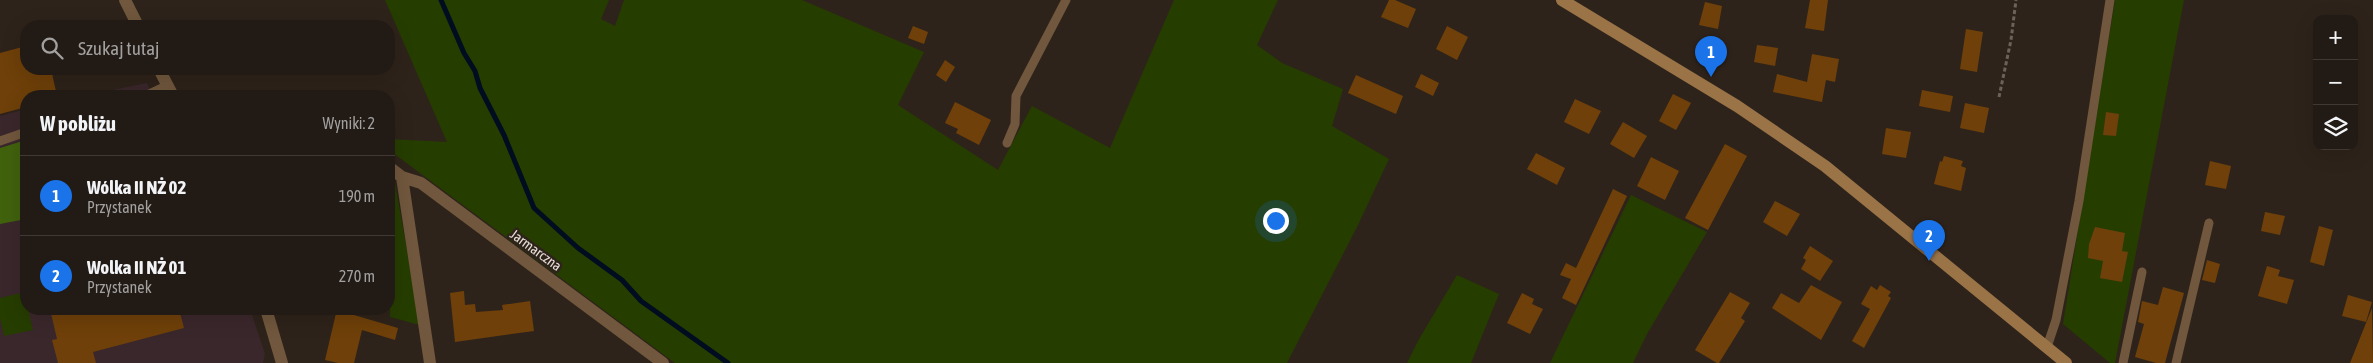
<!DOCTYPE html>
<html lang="pl">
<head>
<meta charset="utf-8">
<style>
	:root { --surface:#221a14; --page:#2a231d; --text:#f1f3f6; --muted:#a2a1a0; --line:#3f3834; --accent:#1a73e8 }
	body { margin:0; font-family:"Asap Condensed",sans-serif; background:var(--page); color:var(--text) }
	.controls { position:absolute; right:15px; top:15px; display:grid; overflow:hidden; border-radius:10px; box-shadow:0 5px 20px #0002 }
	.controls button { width:45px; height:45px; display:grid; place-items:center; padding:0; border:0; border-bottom:1px solid var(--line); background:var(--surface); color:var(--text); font:25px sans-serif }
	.you { position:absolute; left:1275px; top:220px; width:18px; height:18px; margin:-12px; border:4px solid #fff; border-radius:50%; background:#1a73e8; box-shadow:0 0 0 8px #1a73e833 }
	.badge { display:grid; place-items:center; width:32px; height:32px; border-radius:50%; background:var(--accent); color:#fff; font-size:16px; font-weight:700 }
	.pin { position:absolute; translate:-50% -41px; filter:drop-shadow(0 1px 2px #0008) }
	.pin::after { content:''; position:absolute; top:26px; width:18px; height:15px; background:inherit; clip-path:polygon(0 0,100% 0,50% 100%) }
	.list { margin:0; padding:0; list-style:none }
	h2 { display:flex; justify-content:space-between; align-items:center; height:65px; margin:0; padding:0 20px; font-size:21px }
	h2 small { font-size:16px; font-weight:400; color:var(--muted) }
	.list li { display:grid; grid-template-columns:32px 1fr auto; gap:15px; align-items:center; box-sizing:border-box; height:80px; padding:0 20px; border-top:1px solid var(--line) }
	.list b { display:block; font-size:19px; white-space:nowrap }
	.list p { margin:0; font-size:16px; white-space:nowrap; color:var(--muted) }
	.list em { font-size:16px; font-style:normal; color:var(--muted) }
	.icon { flex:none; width:28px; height:28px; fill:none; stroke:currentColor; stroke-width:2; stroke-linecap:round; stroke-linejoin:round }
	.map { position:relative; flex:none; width:2373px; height:363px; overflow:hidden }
	.search { position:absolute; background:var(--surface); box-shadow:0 5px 20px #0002; left:20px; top:20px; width:375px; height:55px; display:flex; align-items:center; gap:12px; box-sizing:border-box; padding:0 18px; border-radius:20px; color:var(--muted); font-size:19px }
	.panel { position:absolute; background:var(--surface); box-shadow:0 5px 20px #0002; left:20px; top:90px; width:375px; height:225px; border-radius:20px }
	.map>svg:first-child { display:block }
	.education { fill:#3a272c }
	.green { fill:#263d00 }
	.forest { fill:#41620d }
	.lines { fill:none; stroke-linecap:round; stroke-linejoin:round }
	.stream { stroke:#000c1f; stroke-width:5 }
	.building { fill:#6f4009 }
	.path { stroke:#6c625a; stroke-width:3; stroke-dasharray:4 2.5; stroke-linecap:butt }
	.lane { stroke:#70573d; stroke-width:9 }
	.street { stroke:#70573d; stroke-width:12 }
	.secondary { stroke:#9a7347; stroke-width:12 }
	.labels { text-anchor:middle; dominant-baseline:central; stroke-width:5; stroke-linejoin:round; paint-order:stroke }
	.street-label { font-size:14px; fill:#e7dfd9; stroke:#2e231a }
</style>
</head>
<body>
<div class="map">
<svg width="2373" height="363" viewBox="0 0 2373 363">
	<rect width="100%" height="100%" fill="#2e231a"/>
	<!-- education -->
	<path class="education" d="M147 83 153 96H87V95Z
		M26 109V309H250L265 354 263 363H0V116Z"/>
	<!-- green -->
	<path class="green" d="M385 0H609L601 19 615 26 624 0H802L924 52 898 105 998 170 1032 106 1110 148 1174 0H1278L1257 45 1282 63 1343 89 1332 126 1389 159 1358 225 1287 363H675L389 150V139L447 142Z
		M2115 0H2184L2115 363H2110L2063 324Z
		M389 173 394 177 420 325 390 317Z
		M1631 195 1707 232 1647 334 1633 363H1550Z
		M1457 275 1499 294 1471 363H1407L1418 341Z
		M25 292 26 309H28L33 330 4 336 0 318V298Z"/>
	<!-- forest -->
	<path class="forest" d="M26 140V219L0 224V148Z"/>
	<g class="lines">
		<!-- stream -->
		<path class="stream" d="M441 0 464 53 475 71 480 88 504 135 534 208 578 248 622 280 641 301 728 363"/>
	</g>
	<!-- building -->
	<path class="building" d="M1389 0H1395L1416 9 1408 28 1381 17Z
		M1810 0H1828L1824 31 1805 28Z
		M1705 2 1722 6 1718 29 1699 25Z
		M913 26 928 32 924 44 908 38Z
		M1447 26 1468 37 1457 60 1436 49Z
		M1966 29 1983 32 1977 72 1960 69Z
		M1757 45 1778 48 1775 66 1754 62Z
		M26 46V69H51L57 96H26V107L0 114V53Z
		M1812 54 1839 59 1835 82 1826 80 1822 102 1773 92 1777 74 1807 82Z
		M945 60 955 67 946 82 936 75Z
		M1421 74 1439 83 1433 96 1415 87Z
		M1356 75 1403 96 1396 114 1348 93Z
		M1922 90 1953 96 1950 112 1919 106Z
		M1673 94 1691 103 1676 130 1659 121Z
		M1575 99 1601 111 1589 134 1564 122Z
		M955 102 991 120 979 145 956 133 958 129 945 123Z
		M1965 103 1989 108 1984 133 1960 128Z
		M2106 112 2119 114 2116 136 2103 135Z
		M1623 122 1647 136 1634 158 1610 144Z
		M1886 128 1911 132 1906 158 1882 154Z
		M1725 144 1747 156 1708 230 1685 218Z
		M1536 153 1565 168 1557 185 1527 169Z
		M1944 156 1963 161 1961 166 1966 168 1961 191 1934 184 1940 161 1942 162Z
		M1651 157 1679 171 1665 200 1637 186Z
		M2210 161 2231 166 2226 189 2205 185Z
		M1613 189 1627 196 1576 305 1562 298 1571 279 1560 275 1566 263 1576 268Z
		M1775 201 1800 214 1787 236 1763 222Z
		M2265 212 2285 216 2280 235 2261 231Z
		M2319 226 2333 230 2324 266 2310 262Z
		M2095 227 2125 233 2122 251 2128 252 2122 282 2100 278 2103 261 2088 258 2089 244Z
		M1810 246 1833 261 1820 281 1801 269 1806 260 1803 258Z
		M2207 260 2220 264 2215 283 2202 280Z
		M2267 266 2280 270 2278 276 2294 280 2287 304 2258 296Z
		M1811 285 1842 302 1821 340 1772 308 1781 293 1799 303Z
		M1880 285 1891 292 1888 296 1891 298 1864 348 1852 341 1870 309 1861 304 1871 286 1877 290Z
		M2163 287 2184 293 2165 363H2156L2135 357 2144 324 2138 322 2142 301 2158 305Z
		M464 291 465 305 475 304 476 312 503 310 502 305 530 301 534 331 455 342 450 293Z
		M1730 292 1750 303 1741 318 1745 321 1719 363H1717L1695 350Z
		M1522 293 1534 299 1532 304 1543 309 1530 334 1507 323Z
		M2348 295 2372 302 2366 322 2342 316Z
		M2372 308 2373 363H2350Z
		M50 309H74L75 312 87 309H179L184 328 93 352 96 363H58L52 340 57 339Z
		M337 309H355L354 315 398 328 395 340 362 330 354 363H338L325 360Z"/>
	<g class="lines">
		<!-- path -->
		<path class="path" d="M1999 97 2011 40 2016 0"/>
		<!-- lane -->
		<path class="lane" d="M145 96 168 85
			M0 141 26 132
			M1007 143 1015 124 1016 96 1066 0
			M2047 347 2056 320 2079 201 2110 0
			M2123 363 2142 272
			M2176 363 2209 223"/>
		<!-- street -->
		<path class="street" d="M125 0 138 26
			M159 69 173 96
			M389 167 402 177 421 183 663 363
			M402 177 430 363
			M266 309 282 363"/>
		<!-- secondary -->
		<path class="secondary" d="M1562 0 1737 106 1825 166 2066 363"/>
	</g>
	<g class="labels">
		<!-- street labels -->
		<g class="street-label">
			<text transform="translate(536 250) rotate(36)">Jarmarczna</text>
		</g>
	</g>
</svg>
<div class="controls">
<button>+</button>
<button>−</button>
<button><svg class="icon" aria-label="layers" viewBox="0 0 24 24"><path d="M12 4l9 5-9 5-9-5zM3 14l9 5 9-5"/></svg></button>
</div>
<div class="you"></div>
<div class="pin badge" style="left:1711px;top:77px">1</div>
<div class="pin badge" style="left:1929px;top:261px">2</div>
<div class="search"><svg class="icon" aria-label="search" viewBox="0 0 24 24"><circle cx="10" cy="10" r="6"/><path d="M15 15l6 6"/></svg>Szukaj tutaj</div>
<section class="panel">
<h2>W pobliżu<small>Wyniki: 2</small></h2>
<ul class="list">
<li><span class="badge">1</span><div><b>Wólka II NŻ 02</b><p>Przystanek</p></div><em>190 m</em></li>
<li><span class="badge">2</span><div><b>Wolka II NŻ 01</b><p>Przystanek</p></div><em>270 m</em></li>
</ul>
</section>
</div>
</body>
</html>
